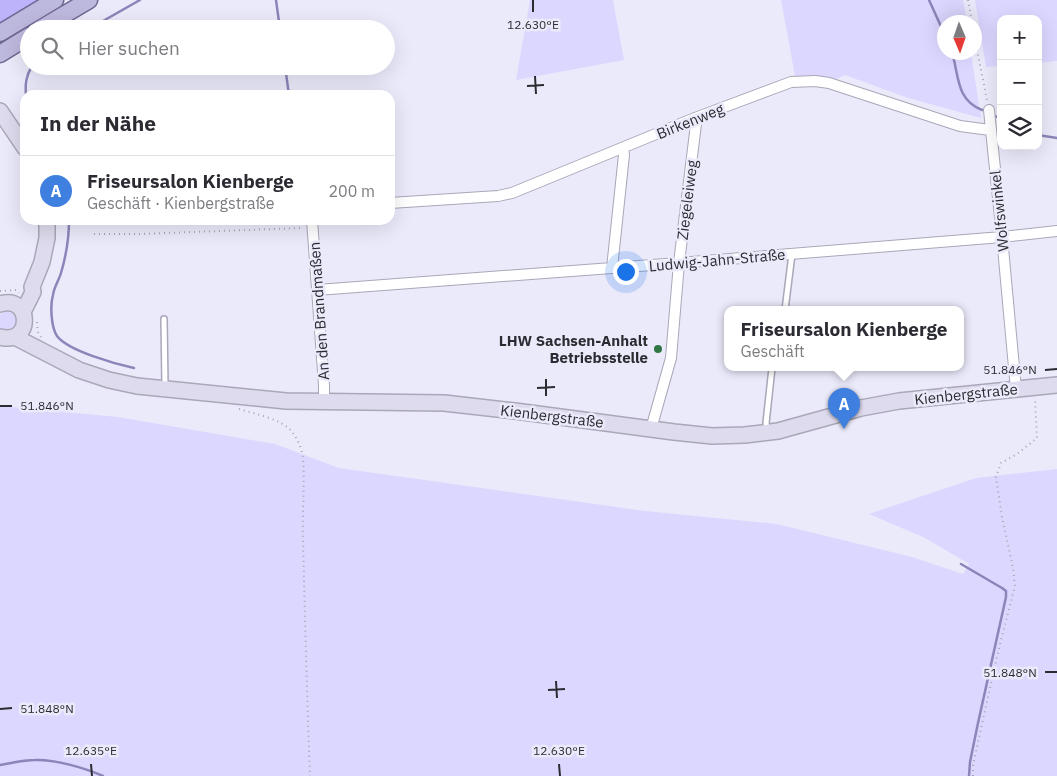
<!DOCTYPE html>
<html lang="de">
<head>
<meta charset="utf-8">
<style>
	:root { --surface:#fff; --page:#f7f7f7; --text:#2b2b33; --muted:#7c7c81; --line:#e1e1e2; --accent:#0b8043 }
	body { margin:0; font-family:"IBM Plex Sans",sans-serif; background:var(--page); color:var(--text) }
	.controls { position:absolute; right:15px; top:15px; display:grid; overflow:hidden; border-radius:10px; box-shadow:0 5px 20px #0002 }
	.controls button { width:45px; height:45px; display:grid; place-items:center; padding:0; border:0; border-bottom:1px solid var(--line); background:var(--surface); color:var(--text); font:25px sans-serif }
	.compass { position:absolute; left:937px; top:15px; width:45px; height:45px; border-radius:50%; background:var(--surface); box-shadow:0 5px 20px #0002; rotate:178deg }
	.you { position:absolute; left:625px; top:271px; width:18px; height:18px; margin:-12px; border:4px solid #fff; border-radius:50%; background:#1a73e8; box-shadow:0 0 0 8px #1a73e833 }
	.badge { display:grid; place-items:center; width:32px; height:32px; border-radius:50%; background:var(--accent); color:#fff; font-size:16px; font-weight:700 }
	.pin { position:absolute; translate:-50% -41px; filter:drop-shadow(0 1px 2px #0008) }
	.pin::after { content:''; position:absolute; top:26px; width:18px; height:15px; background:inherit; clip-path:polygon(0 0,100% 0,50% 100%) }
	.popup { position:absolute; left:724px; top:306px; width:240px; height:65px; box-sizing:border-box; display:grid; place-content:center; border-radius:10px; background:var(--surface); filter:drop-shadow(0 1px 4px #0005); font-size:16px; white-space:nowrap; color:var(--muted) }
	.popup b { font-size:19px; color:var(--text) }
	.popup::after { content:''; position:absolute; left:50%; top:100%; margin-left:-10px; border:10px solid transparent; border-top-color:var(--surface) }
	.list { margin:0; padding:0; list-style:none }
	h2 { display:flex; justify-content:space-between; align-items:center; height:65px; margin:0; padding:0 20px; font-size:21px }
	h2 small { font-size:16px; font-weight:400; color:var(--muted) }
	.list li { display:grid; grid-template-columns:32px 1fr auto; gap:15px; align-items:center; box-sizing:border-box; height:70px; padding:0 20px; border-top:1px solid var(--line) }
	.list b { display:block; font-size:19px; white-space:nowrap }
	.list p { margin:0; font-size:16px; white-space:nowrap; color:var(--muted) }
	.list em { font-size:16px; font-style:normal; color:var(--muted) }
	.icon { flex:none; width:28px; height:28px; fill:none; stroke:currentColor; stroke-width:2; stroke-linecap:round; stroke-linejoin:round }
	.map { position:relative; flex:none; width:1057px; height:776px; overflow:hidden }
	.search { position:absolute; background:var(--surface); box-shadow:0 5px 20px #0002; left:20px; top:20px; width:375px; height:55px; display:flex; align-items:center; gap:12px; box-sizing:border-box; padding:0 18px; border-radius:28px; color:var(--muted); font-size:19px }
	.panel { position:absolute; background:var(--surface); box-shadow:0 5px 20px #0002; left:20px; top:90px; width:375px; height:135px; border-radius:15px }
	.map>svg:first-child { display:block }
	.green { fill:#dcd7ff }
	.forest { fill:#bdb3fb }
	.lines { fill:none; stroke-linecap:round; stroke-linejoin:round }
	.stream { stroke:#8c85b9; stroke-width:2.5 }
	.lane-casing { stroke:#a9a7b8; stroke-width:8 }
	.street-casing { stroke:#a9a7b8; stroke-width:12 }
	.secondary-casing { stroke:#a9a7b8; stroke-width:18 }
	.primary-casing { stroke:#6d6792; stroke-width:19 }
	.path { stroke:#a6a5b2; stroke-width:2; stroke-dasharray:1 4; stroke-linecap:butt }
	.lane { stroke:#fff; stroke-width:5 }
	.street { stroke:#fff; stroke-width:10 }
	.secondary { stroke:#dedbee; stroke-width:15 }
	.primary { stroke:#bdb8dd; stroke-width:16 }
	.ticks { fill:none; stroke:#2b2b31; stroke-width:2 }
	.poi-dot { fill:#2f7643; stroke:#ebeafb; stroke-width:2 }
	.labels { text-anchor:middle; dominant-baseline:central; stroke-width:5; stroke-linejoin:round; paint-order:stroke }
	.street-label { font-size:15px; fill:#2b2b31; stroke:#ebeafb }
	.poi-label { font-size:15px; font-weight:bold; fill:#2b2b31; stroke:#ebeafb; text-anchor:end }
	.ticks-label { font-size:12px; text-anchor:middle; fill:#2b2b31; stroke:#ebeafb; stroke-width:5; stroke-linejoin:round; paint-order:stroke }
</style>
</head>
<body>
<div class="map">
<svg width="1057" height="776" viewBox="0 0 1057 776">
	<rect width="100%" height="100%" fill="#ebeafb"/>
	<!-- green -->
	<path class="green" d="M530 0H613L624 60 516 80Z
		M781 0H963L967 22H944V52L971 53 981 118 908 98 845 75 836 79 815 76H795Z
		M975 0H1057V61L1038 63V19H1001V66L986 67Z
		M6 311 13 313 17 318V325L12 330H2L0 328V314Z
		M0 406 118 417 275 444 339 468 645 511 777 524 912 557 963 574 969 564 925 538 869 514 976 478 1057 469V776H0Z"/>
	<!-- forest -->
	<path class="forest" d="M0 0H41L0 25Z"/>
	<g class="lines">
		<!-- stream -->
		<path class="stream" d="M276 0 280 29
			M929 0 944 33
			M89 29 140 0
			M952 52C959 76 956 100 982 110
			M285 66 289 95
			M26 95C25 84 26 76 32 66
			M995 116 1001 119
			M1038 135 1057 138
			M69 220C69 238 66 256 61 273 59 280 54 287 53 295 50 305 51 327 57 336 68 351 116 364 134 368
			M961 564 1002 588 1006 591V597L978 723 970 762 969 776
			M0 765C12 763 23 760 35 760 54 759 85 768 103 776"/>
		<!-- lane casing -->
		<g class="lane-casing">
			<path id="lane" d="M785 310 792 254
				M164 319 165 386
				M767 429 766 423 772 368"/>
		</g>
		<!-- street casing -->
		<g class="street-casing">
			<path id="street" d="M989 110 1002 237 1016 389
				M390 203 498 196 512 193 695 118 791 82 815 81 829 83 960 126 990 130
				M312 220 324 385V402
				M612 268 624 155 623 148
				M317 290 679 263 1002 237 1057 231
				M651 429 671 358 679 263 696 124 695 118"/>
		</g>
		<!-- secondary casing -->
		<g class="secondary-casing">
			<path id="secondary" d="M0 111 25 148
				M0 304C32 294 33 346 0 337
				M23 312 33 292 32 287 42 262 47 238V220
				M15 337 79 370 109 380 137 386 286 401 444 403 515 411 674 432 712 436 745 435 778 431 861 408 899 401 1057 385"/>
		</g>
		<!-- primary casing -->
		<g class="primary-casing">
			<path id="primary" d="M40 29 89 0
				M0 33 55 0
				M0 54 29 36"/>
		</g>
		<!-- path -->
		<path class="path" d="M968 0 972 22
			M974 35 987 100
			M94 234H139L302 228
			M0 291 16 290 19 293
			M37 322 38 332 41 337
			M239 409C255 414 283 419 293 433 298 440 302 449 303 458 305 486 302 513 303 541 305 619 307 698 310 776
			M973 776V765L986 706 1000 644 1015 586 1013 568 1002 517 996 477 1001 463 1017 454 1037 438 1035 399"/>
		<!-- lane -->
		<use href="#lane" class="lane"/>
		<!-- street -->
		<use href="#street" class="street"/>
		<!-- secondary -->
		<use href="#secondary" class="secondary"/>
		<!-- primary -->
		<use href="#primary" class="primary"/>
	</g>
	<!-- ticks -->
	<path class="ticks" d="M533 0V12M535 76 536 94M527 86 544 85M1045 370 1057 369M546 379V396M537 388 555 387M0 406H12M1045 672H1057M556 681 557 698M548 690 565 689M0 709 12 708M91 764 92 776M559 764 560 776"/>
	<!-- markers -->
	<circle class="poi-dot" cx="658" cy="349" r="5"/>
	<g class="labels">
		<!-- street labels -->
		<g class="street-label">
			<text transform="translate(690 121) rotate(-22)">Birkenweg</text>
			<text transform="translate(687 200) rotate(-83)">Ziegeleiweg</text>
			<text transform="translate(999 211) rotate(-96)">Wolfswinkel</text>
			<text transform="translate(717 260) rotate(-5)">Ludwig-Jahn-Straße</text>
			<text transform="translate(319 311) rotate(-94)">An den Brandmaßen</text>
			<text transform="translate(966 394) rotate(-6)">Kienbergstraße</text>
			<text transform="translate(552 416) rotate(7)">Kienbergstraße</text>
		</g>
		<!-- poi labels -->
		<g class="poi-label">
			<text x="648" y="340">LHW Sachsen-Anhalt<tspan x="648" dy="17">Betriebsstelle</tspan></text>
		</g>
	</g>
	<g class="ticks-label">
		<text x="533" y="29">12.630°E</text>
		<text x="1010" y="374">51.846°N</text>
		<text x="47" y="410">51.846°N</text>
		<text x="1010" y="677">51.848°N</text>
		<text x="47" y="713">51.848°N</text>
		<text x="91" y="755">12.635°E</text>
		<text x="559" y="755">12.630°E</text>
	</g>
</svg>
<div class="controls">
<button>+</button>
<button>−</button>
<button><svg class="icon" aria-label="layers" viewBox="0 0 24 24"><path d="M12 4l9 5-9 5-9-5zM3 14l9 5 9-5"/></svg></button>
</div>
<svg class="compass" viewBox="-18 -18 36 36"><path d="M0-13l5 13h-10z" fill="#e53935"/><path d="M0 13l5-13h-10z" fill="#7c7c81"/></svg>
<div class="you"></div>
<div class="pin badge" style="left:844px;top:429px;background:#3f7fe0">A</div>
<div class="popup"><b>Friseursalon Kienberge</b>Geschäft</div>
<div class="search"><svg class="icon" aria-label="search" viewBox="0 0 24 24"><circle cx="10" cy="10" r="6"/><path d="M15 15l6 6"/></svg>Hier suchen</div>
<section class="panel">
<h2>In der Nähe<small></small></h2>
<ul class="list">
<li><span class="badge" style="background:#3f7fe0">A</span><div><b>Friseursalon Kienberge</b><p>Geschäft · Kienbergstraße</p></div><em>200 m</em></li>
</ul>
</section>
</div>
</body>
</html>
